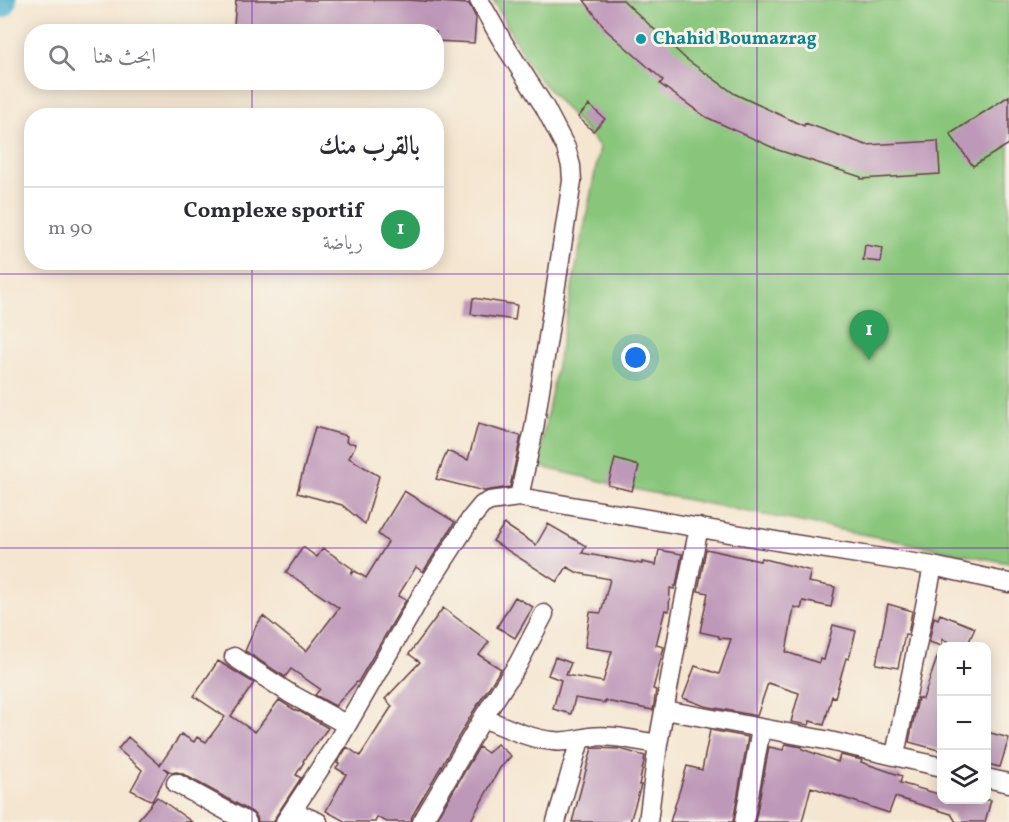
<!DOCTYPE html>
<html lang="ar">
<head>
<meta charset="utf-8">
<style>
	:root { --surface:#fff; --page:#f7f7f7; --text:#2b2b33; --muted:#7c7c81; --line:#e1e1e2; --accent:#1a73e8 }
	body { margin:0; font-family:Vollkorn,Amiri,serif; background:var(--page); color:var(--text); direction:rtl }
	.controls { position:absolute; right:18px; bottom:18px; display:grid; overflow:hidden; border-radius:12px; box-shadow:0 3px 15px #0003 }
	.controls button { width:54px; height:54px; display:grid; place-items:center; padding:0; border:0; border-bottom:2px solid var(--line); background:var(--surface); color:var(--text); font:30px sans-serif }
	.you { position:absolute; left:636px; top:358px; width:21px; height:21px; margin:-15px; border:4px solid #fff; border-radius:50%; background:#1a73e8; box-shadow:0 0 0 9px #1a73e833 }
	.badge { display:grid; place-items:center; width:39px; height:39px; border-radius:50%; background:var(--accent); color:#fff; font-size:20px; font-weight:700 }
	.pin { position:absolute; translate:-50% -50px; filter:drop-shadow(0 2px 3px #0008) }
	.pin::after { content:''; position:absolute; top:32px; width:21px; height:18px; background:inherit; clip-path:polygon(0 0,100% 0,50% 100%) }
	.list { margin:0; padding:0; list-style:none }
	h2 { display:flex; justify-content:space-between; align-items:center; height:78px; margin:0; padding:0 24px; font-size:26px }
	h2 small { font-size:20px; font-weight:400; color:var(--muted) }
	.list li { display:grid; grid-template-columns:39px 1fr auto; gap:18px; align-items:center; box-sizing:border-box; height:84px; padding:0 24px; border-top:2px solid var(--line) }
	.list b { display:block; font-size:22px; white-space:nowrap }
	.list p { margin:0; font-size:20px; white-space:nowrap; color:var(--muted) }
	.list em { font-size:20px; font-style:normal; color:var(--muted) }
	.icon { flex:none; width:33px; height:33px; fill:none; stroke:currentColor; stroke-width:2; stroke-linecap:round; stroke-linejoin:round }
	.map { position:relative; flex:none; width:1009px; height:822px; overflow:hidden; direction:ltr }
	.search { position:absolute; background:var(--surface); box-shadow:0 3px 15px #0003; left:24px; top:24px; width:420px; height:66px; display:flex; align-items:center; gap:15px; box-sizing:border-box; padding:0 21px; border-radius:24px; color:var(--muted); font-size:22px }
	.panel { position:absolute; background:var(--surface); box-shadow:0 3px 15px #0003; left:24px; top:108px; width:420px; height:162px; border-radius:24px; direction:rtl }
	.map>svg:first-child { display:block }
	.green { fill:#89c67c; stroke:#6a7254; stroke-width:1.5 }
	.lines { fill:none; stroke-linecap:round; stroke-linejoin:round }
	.river { stroke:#50b0cf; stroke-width:33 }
	.building { fill:#be98b9 }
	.street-casing { stroke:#643d44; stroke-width:21 }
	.street { stroke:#fff; stroke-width:18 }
	.grid { fill:none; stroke:#7b2cbf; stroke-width:1.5; stroke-opacity:0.55 }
	.culture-dot { fill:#0f9aa8; stroke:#f7f3e8; stroke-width:2 }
	.labels { text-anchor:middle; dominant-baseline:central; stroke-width:6; stroke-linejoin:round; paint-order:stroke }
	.culture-label { font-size:18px; font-weight:bold; fill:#0d838f; stroke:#f7f3e8; text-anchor:start }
</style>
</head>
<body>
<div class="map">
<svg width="1009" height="822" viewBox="0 0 1009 822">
	<rect width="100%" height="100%" fill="#f7f3e8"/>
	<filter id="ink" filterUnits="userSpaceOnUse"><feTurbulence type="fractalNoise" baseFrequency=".0167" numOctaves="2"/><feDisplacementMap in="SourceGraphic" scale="12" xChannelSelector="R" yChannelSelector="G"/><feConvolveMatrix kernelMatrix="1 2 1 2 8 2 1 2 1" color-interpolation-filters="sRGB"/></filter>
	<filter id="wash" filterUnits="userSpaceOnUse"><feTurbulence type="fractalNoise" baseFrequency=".008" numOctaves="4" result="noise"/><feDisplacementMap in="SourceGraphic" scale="24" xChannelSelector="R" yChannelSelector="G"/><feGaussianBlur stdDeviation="1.35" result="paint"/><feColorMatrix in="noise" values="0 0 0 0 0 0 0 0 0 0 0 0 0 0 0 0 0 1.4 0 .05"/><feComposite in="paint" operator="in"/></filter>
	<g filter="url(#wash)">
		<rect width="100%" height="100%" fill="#f5e6d1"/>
		<!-- green -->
		<path class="green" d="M493 0H1009V563L643 491 537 466 600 147 532 71Z"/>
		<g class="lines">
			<!-- river -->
			<path class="river" d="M0 2V0"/>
		</g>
		<g id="blocks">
			<!-- building -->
			<path class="building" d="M236 0H408L469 4 476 18 474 43 436 41V32H309L234 26Z
				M584 0H623L686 59 735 94 804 126 805 123 866 145 938 141 940 174 861 179V177L778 150 706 117 660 84 663 80 606 30Z
				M1009 96V144L973 166 950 134Z
				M589 105 605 119 593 131 578 117Z
				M865 245 883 248 881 262 863 260Z
				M473 298 517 305 515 320 471 314Z
				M478 424 521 436 510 487 484 491 436 479 447 451 468 460Z
				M315 427 347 436 346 442 356 444 349 458 379 476 365 524 342 505 297 493Z
				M615 459 639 466 632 491 608 485Z
				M404 491 455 522 423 572 416 567 398 596 406 600 358 682H357L335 706 315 695 320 689 291 669 285 677 245 651 256 626 263 616 306 651 307 650 339 608 286 572 303 547 317 557 323 548 353 569 351 575 355 571 366 578 388 542 378 534Z
				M504 524 536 545 548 524 586 546 582 553 642 564V562L656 565 659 550 682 554 676 586H674V589L670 588 669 611 665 610 656 645 664 647 653 689 656 690 653 710 605 701V703L575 698 571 714 553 709 561 680 548 675 555 657 571 663 566 675 603 682 612 651 585 647 590 612 601 613 610 579 578 573 567 567 557 582 493 541Z
				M706 549 760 561 761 558 811 571 808 582 835 587 831 607 803 601 801 609 794 607 786 652 819 663 820 659 824 660 833 625 856 631 849 659 846 658 835 697 832 696 824 725 810 721 809 725 791 722 799 693 768 683 757 716 705 706 683 698 695 666 719 674 731 639 719 638V636L700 632 708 593 698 591Z
				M515 597 533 607 515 638 497 627Z
				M888 604 912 611 908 635 905 634 898 668 876 664Z
				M443 608 489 642 479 655 501 669 473 712 412 816 411 822H387L377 817 375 822H346L326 811 346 774 336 768 339 764 337 763 347 747 360 756 392 706 385 699 420 662 409 654Z
				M940 614 975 628 967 646H959L942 639V646L929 642 934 617 938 619Z
				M939 652 942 653V751L909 742 918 698 923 699Z
				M218 661 254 683 231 716 255 732 279 700 298 712 299 711 328 728 303 761 304 762 296 775 301 778 276 816 274 822H258L257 817 252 812 181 773 176 772 172 773 164 768 168 772 152 801 131 790 142 770 118 749 128 737 160 765 181 734 194 742 197 737 206 742 225 717 194 696Z
				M710 730 748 737 733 822H670L687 766 702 770Z
				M987 732 1009 738 1000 767 987 764Z
				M497 744 511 756 500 768 470 822H435L479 747 488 753Z
				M785 744 802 747V749L838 762 840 755 862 760 861 762 902 776 900 783 942 795V800H991L985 822H956L951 814 895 797 889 813 811 787 802 822H755L769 747 783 750Z
				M592 748 620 749 645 756 639 785H641L630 822H572Z
				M157 797 192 822H136Z"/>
		</g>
	</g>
	<g filter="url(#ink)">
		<use href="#blocks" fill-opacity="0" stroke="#643d44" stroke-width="1.5"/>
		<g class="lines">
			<!-- street casing -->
			<g class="street-casing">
				<path id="street" d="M479 0 504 44 544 106 566 148 571 166 572 181 534 429 519 497
					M234 657 289 693 347 725
					M665 710 825 740 942 767
					M483 718C506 727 529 739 553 741 568 743 576 739 590 737 612 734 636 741 658 744
					M895 755 933 566
					M986 778 1009 783
					M176 783 247 822
					M292 811 318 822
					M285 822 336 744 424 591 472 517 482 505 490 501 519 497 788 543 933 566 1009 583
					M422 822 483 718 518 664 544 614
					M556 822 580 740
					M648 822 658 744 683 607 699 527
					M744 822 761 729"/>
			</g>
			<!-- street -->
			<use href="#street" class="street"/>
		</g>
	</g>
	<!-- grid -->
	<path class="grid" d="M252 0V32M504 0V822M757 0V822M252 82V116M252 262V822M0 274H1009M0 548H1009"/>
	<!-- markers -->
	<circle class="culture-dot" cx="641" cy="39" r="6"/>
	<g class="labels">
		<!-- culture labels -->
		<g class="culture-label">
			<text x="653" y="39">Chahid Boumazrag</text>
		</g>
	</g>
</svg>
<div class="controls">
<button>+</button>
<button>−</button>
<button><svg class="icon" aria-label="layers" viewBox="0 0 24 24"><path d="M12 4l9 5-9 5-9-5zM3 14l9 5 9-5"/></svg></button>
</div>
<div class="you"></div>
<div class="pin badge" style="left:869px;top:360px;background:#2e9e5b">1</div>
<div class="search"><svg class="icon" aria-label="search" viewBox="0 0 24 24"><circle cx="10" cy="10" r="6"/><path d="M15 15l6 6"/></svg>ابحث هنا</div>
<section class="panel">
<h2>بالقرب منك<small></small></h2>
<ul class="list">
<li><span class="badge" style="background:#2e9e5b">1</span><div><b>Complexe sportif</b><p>رياضة</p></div><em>90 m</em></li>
</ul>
</section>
</div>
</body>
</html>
